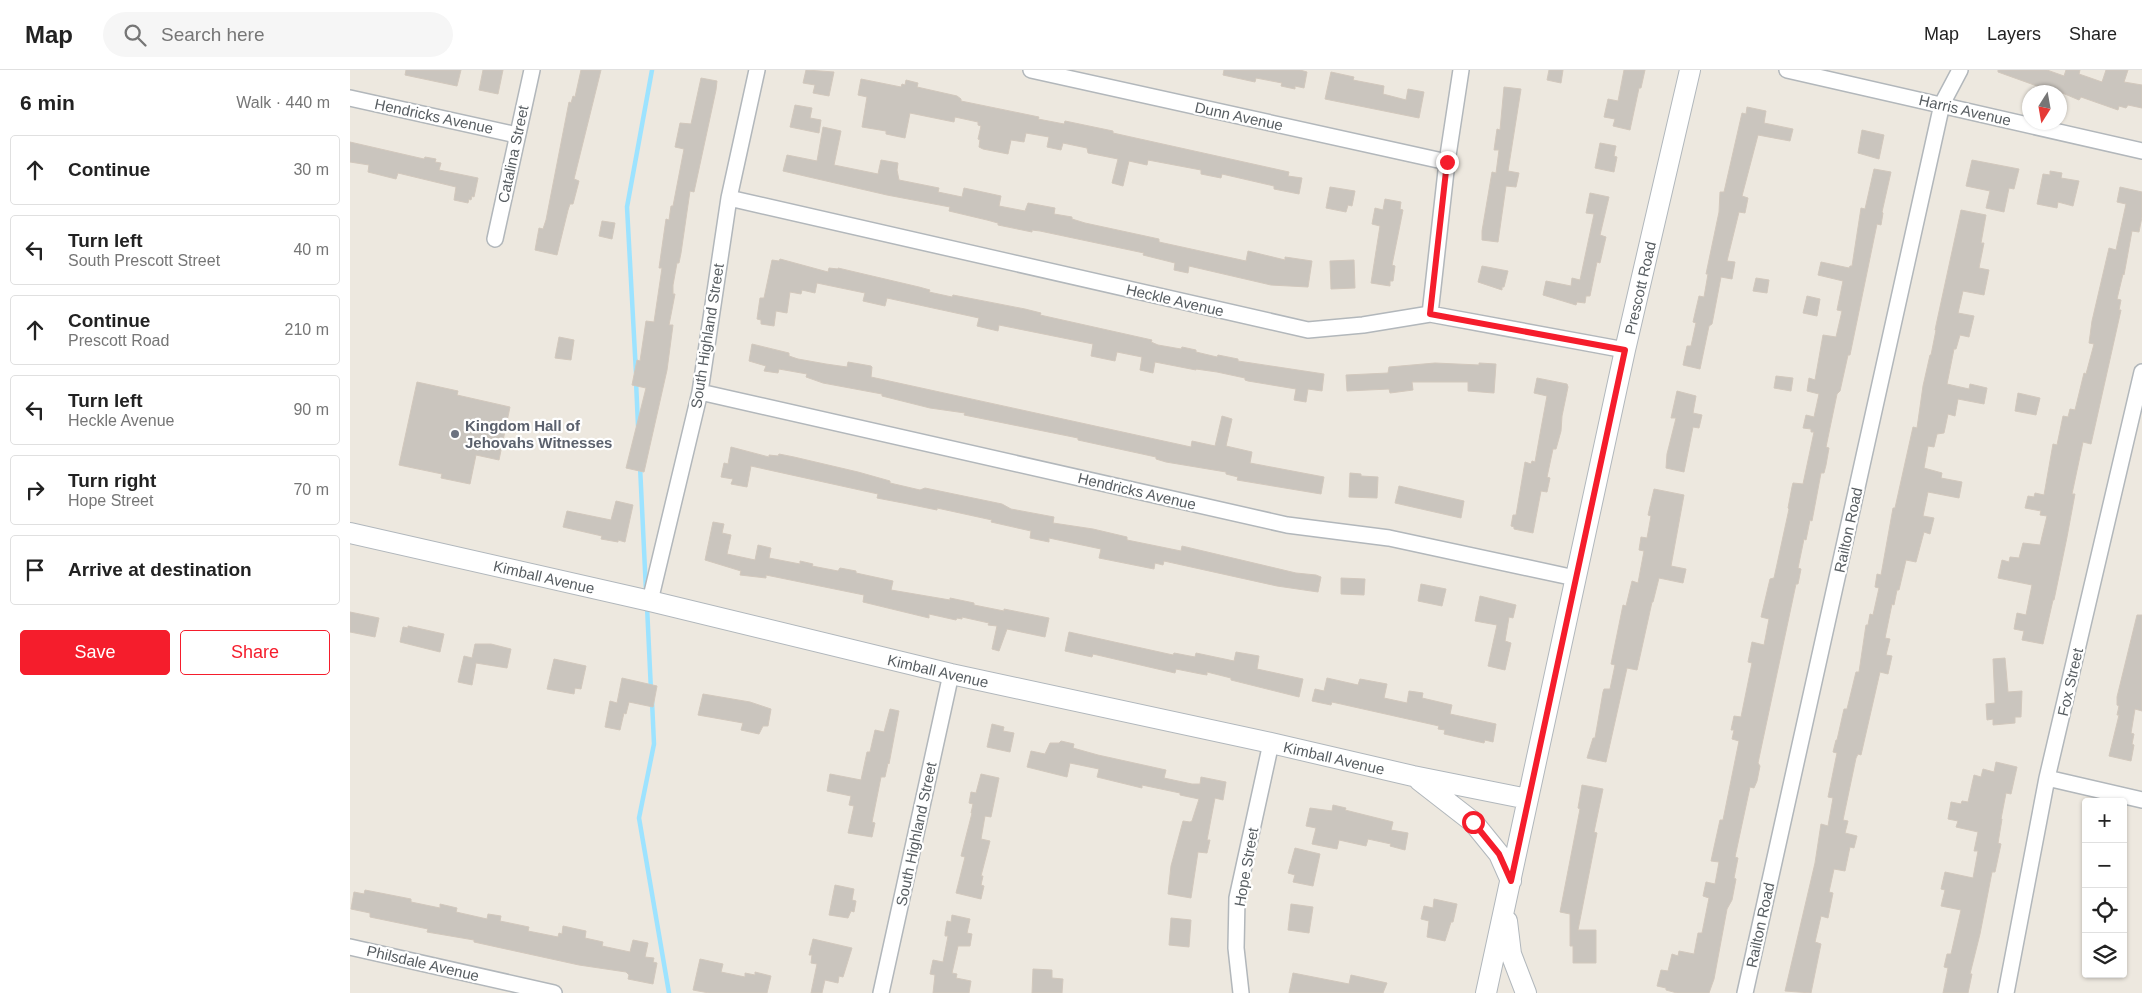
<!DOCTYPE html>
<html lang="en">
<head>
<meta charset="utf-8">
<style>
	:root { --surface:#fff; --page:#f6f6f6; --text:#222; --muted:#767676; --line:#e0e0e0; --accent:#f51d2c }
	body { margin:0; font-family:Helvetica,sans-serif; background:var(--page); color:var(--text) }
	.controls { position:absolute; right:15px; bottom:15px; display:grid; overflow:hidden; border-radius:5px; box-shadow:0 1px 4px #0004 }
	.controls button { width:45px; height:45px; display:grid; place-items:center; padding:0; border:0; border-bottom:1px solid var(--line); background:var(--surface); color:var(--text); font:25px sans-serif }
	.compass { position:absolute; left:1672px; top:15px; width:45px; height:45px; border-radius:50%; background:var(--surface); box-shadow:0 1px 4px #0004; rotate:191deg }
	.stop { position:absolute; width:15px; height:15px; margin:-11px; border:4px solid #f51d2c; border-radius:50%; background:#fff }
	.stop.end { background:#f51d2c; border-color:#fff; box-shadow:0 1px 5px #0008 }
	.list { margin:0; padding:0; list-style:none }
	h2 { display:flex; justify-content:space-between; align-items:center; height:65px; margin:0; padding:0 20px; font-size:21px }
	h2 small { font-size:16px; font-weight:400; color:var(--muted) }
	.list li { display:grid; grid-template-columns:32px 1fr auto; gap:15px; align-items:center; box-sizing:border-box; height:70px; margin:0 10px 10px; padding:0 10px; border:1px solid var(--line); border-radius:5px }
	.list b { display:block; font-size:19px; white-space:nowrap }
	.list p { margin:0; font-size:16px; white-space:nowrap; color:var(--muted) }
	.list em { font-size:16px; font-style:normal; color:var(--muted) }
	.actions { display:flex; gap:10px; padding:15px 20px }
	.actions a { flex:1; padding:11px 0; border:1px solid var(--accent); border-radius:5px; text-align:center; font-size:18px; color:var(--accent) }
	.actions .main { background:var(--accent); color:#fff }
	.icon { flex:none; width:28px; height:28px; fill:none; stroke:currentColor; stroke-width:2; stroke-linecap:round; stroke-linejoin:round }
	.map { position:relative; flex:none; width:1792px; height:923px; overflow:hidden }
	header { display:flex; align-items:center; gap:30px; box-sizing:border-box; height:70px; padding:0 25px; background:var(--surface); border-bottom:1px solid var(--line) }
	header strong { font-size:24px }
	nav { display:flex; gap:28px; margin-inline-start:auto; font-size:18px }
	.search { width:350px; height:45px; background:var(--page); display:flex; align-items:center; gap:12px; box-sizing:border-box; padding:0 18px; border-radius:28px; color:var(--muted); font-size:19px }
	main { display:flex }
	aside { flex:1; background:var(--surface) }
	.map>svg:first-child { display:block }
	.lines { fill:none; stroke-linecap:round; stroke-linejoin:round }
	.stream { stroke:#9de3ff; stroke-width:4.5 }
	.building { fill:#cac5be; stroke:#d2c8bd }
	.street-casing { stroke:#b2b7bb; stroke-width:18 }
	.secondary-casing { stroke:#b1b7bc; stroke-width:22 }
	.street { stroke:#fff; stroke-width:15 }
	.secondary { stroke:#fff; stroke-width:20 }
	.route { stroke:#f51d2c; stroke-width:6 }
	.worship-dot { fill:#6b7280; stroke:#fff; stroke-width:2 }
	.labels { text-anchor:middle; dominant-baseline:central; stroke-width:4.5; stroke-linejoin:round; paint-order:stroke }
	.street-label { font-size:15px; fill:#585e62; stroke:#fff }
	.worship-label { font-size:15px; font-weight:bold; fill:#5b616d; stroke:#fff; text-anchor:start }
</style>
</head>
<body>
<header>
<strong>Map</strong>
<div class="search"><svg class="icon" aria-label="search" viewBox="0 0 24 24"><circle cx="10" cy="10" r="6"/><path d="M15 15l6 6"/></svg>Search here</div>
<nav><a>Map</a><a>Layers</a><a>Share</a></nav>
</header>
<main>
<aside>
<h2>6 min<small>Walk · 440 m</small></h2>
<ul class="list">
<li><svg class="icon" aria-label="ahead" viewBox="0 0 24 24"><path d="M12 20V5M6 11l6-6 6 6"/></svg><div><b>Continue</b></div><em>30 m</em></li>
<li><svg class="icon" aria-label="left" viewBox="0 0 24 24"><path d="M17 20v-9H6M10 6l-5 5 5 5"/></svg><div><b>Turn left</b><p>South Prescott Street</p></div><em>40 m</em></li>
<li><svg class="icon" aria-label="ahead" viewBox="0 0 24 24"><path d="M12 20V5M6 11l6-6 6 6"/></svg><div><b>Continue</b><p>Prescott Road</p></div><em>210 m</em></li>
<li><svg class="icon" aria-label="left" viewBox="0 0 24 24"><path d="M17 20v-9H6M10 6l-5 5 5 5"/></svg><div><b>Turn left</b><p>Heckle Avenue</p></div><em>90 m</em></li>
<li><svg class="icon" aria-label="right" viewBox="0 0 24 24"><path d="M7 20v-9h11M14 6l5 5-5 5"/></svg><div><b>Turn right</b><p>Hope Street</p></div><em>70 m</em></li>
<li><svg class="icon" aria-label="arrive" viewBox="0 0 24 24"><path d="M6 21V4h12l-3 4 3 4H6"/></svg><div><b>Arrive at destination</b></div></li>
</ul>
<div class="actions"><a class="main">Save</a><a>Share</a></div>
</aside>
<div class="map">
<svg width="1792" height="923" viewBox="0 0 1792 923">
	<rect width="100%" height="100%" fill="#ede8df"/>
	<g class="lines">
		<!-- stream -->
		<path class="stream" d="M286 303 277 137 302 0
			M286 311 288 356
			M290 396 296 521
			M297 536 301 621
			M302 631 304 674 289 748 319 923"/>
	</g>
	<!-- building -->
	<path class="building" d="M56 0H111L107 16 55 5Z
		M133 0H153L148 24 129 20Z
		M231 0H251L224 109 229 111 223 134H220L218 140 207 185 185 180 189 158 193 159 196 150 219 32 221 33 223 26 225 27Z
		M456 0 484 2 479 26 463 23 465 15 453 13Z
		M874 0H950L957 2 954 18 945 16V19L931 16 932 13 906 8 905 12 873 5Z
		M1199 0H1213L1211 13 1197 10Z
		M1274 0H1295L1291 18H1289L1280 60 1263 56 1265 49 1254 47 1258 29 1268 31Z
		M1648 0H1697L1714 6 1716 0H1730L1729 4 1752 12 1756 0H1778L1774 12 1792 15V38L1778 35 1776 38 1769 36 1768 40 1731 27 1729 30 1710 22H1696L1686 19 1687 16 1648 2Z
		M981 2 1004 7 1003 10 1034 16 1033 24 1056 30 1058 19 1074 22 1069 48 975 29Z
		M351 8 367 11 366 20 344 122 340 121 331 183 329 193H327L323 215V224H325L319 255H323L317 300 294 402 276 398 296 318 282 315 287 290 290 291 296 251 304 252 312 198H309L316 149 319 150 321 136H323L334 79 325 77 330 53 341 54Z
		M511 9 551 17 552 14 555 15 556 10 568 13 567 17 607 26 611 29V31L689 47 688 49 714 54 715 51 763 61V63L939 102 938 106 952 108 949 124 924 119V116L872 104 871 108 851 104V100L798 90 797 95 779 91 773 116 762 113 768 89 738 83 737 78 713 73 711 80 697 77 699 67 676 63 674 72 661 70 658 84 633 79 629 77 630 70 628 69 631 56 628 55V52L605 47 604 52 560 43 555 68 536 64V61L512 57 517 27 508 25Z
		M1154 17 1171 19 1158 101 1169 103 1166 117 1156 116 1148 172 1132 170V161L1142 102 1146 103 1149 80H1144L1147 59 1150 60Z
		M445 35 462 38 460 48 471 50 469 63 440 57Z
		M1397 37 1416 41 1414 53 1443 59 1440 71 1408 65 1392 126 1398 128 1395 143 1389 142 1377 191 1385 192 1382 209 1371 207 1362 254 1359 256 1350 299 1333 295 1337 276H1341L1346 253 1343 252 1349 226 1354 227 1358 204H1356L1369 142 1370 122H1374L1392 43 1396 44Z
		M473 57 491 61 484 95 528 104 531 90 548 93 547 100 549 110 589 118 588 122 612 127 614 118 651 126 649 136 675 141 678 133 705 138 704 144 722 147V149L735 153 809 169V172L896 191 898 181 935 190V187L962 191 958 217 921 215 839 196 838 203 824 200 825 193 793 185 794 183 690 161 682 160V162L648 155V153L637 150 599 141 600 137 537 125 433 101 437 85 467 91Z
		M1512 60 1534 65 1529 89 1508 83Z
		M0 72 74 89 75 87 86 89 85 92 91 93 89 100 128 108 124 127 122 126 121 130 119 129 118 133 104 130 106 117 48 103 46 109 18 102 19 95 0 92Z
		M1250 73 1266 76 1264 86 1267 87 1264 102 1245 98Z
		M1622 90 1669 99 1664 119 1659 118 1654 142 1636 138 1640 121 1616 116Z
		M1524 99 1541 102 1532 142 1533 143 1531 155 1527 154 1500 285H1498L1490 321 1487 324 1476 377 1479 378 1476 395 1474 403H1471L1462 451 1460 450 1456 470 1454 469 1448 498 1451 499 1448 514H1446L1408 693 1410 696 1407 711 1404 718 1400 717 1385 787 1388 788 1384 808 1386 809 1382 830 1377 839 1364 909 1359 923H1327L1316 920V918L1307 916 1311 900 1318 901 1322 884 1328 886 1329 881 1344 884 1348 863H1352L1359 828 1353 826 1356 812 1365 814 1369 792 1361 791 1370 750H1373L1389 671 1382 669 1384 660H1381L1384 646 1391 647 1402 593 1398 592 1402 572 1414 575 1419 549 1411 547 1420 509 1424 508 1439 439 1438 438 1442 417 1443 413 1453 414 1464 362H1461V359L1453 358 1456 345 1464 347 1469 324 1457 321 1459 308 1465 310 1473 265 1486 267 1492 241 1487 240 1493 211 1468 205 1471 192 1499 198 1500 196H1502L1511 138 1515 139Z
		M1700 101 1712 103 1711 108 1729 111 1723 136 1708 132 1707 138 1687 134 1693 104 1700 105Z
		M980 117 1005 121 1002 136 998 135 996 142 976 138Z
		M1770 117 1792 122V147L1789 162 1782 161 1774 205 1773 204 1767 229 1771 230 1769 240H1771L1741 374 1733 372 1722 424H1725L1717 467 1704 530H1703L1693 574 1672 570 1674 561 1664 559 1667 543 1676 545 1682 515 1648 508 1652 490 1659 492 1660 487 1669 488 1673 473 1690 475 1697 446 1690 445 1691 441 1675 438 1678 426 1684 427 1685 423 1694 425 1703 374 1707 375 1713 346 1718 347 1720 339 1725 340 1734 303 1736 304 1744 274 1739 273 1742 251 1759 178 1766 180 1776 134 1767 132Z
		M1240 123 1259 127 1250 165 1256 167 1250 193 1247 192 1240 226H1236L1235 233 1227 232 1226 235 1193 225 1196 211 1221 216 1222 208 1230 210 1244 144 1236 143Z
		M1035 129 1051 132 1050 139 1053 140 1042 195 1045 196 1043 211H1040V216L1021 213 1030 156 1022 154 1025 138 1033 140Z
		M1611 140 1636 145 1631 173H1634L1629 198 1639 200 1634 225 1613 221 1608 243 1624 246 1619 267 1610 265 1606 279H1604L1597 314 1619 319 1620 314 1637 318 1634 334 1608 329 1605 346 1598 344 1594 363 1587 364 1584 377 1578 376 1574 398 1592 403 1591 408 1612 412 1609 428 1578 422 1573 446 1584 448 1580 464 1574 462 1566 492 1556 490 1549 520H1547L1544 535 1542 534 1535 568 1540 569 1536 585 1542 586 1538 604 1530 602 1511 685 1508 684 1506 688 1493 750 1498 751 1495 763 1507 766 1504 778 1500 777 1495 801 1484 799 1479 822 1483 823 1478 848 1471 846 1465 872 1471 874 1461 923 1435 921 1465 793 1471 754 1478 756 1483 728 1478 727 1487 683 1483 682 1486 670H1487L1494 639H1497L1506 602H1509L1516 555H1518L1520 544 1523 545 1529 518 1525 517 1527 504 1531 505 1543 438H1545L1563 357 1567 358 1573 316 1580 285H1581L1586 260H1585Z
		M252 151 265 153 262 169 249 166Z
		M430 189 478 202 479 198 488 199V198L569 217 580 220 579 222 602 227 603 225 675 239 691 243 690 245 802 270 801 272 808 275 831 279 832 277 846 280V282L867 287 868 285 888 289V291L974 304 972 321 958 319 956 332 944 330 946 319 898 311 895 310V308L867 302 846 299V300L805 292 803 303 790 300 792 287 767 282 765 291 741 286 743 274 649 255 648 261 627 256 629 248 537 228 535 236 513 231 515 223 467 213 465 223 452 220 451 224 440 222 437 243 426 241 424 256 411 254V250L407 249 410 228H414L422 190 429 191Z
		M1004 190 1005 218 981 219 980 191Z
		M1132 196 1158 201 1154 217H1152V220L1128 212Z
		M1406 208 1419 210 1417 223 1403 221Z
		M1457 226 1470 229 1467 246 1453 243Z
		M209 267 224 270 221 290 205 288Z
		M402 274 439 283V286L448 289 476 294 497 297 498 292 521 296 522 297 521 307 841 377 842 371 865 376 872 346 882 349 876 376 902 382 900 393 974 407 971 424 887 410 888 407 876 404V402L816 392 806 389V387L728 370V368L624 347 614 345 615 343 580 338 532 326V324L473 313 456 307 457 304 429 299 428 303 414 301 416 296 399 291Z
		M1085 293 1129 295V293L1146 294 1144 323 1118 321V312H1062L1063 320 1040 323 1039 319 997 321 996 305 1038 303 1039 297Z
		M1426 306 1443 308 1441 321 1424 318Z
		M1187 308 1217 314 1218 317 1212 346 1211 361 1206 379H1203L1197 407 1200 408 1197 422 1191 421 1183 463 1164 459V457L1161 456 1163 445H1166L1175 392 1181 394 1182 391 1185 392 1190 364 1197 326 1184 323Z
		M67 312 108 321 107 325 160 337 149 390 126 385 120 414 91 408 92 404 49 395Z
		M1327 321 1346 326 1343 343 1352 345 1349 358 1343 357 1334 402 1316 398 1317 384 1326 348H1321Z
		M1668 323 1690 328 1686 345 1665 341Z
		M381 377 419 387V385L428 386 429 384 444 387 508 402 540 411V413L570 420 575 418 652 434 661 439 704 447 703 453 743 459 777 467V470L831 481 832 476 946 503 966 505 971 507 968 522 927 516 814 491 813 495 805 493 804 499 749 488 751 479 699 468V472L680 468 681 461 641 452 642 450 587 438V440L553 433 527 428 528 424 401 396 397 417 381 414 383 409 371 407 374 393 378 394Z
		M1000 403 1011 404V406L1028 407 1027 428 999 427Z
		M1049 416 1114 431 1111 448 1045 433Z
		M1304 419 1334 425 1321 496 1336 499 1333 513 1309 508 1303 532H1302L1287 600 1277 598 1256 692 1237 688 1243 668H1245L1253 622 1254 619H1260L1265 595 1261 594 1273 535 1276 536 1282 511 1288 513 1294 481 1289 480 1291 467 1297 468 1301 446 1298 445Z
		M266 431 283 435 275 472 268 470V472L251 469 252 466 213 457 217 441 261 450Z
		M363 452 374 454 372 463 381 465 377 484 405 490 408 475 421 478 419 488 450 494V491L463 494 462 496 488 501 490 498 506 501V503L543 511 541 520 600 530V528L624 533V535L654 541V539L699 548 695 567 657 559 649 581 642 579 647 556 638 555 639 553 612 547V549L607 548 606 550 579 544V548L513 532 514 525 416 505V508L390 505 391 501 355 490Z
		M991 508 1015 509 1014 525 991 524Z
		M1071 514 1096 519 1092 536 1068 531Z
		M1130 526 1166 535 1163 548 1159 547 1155 571 1161 573 1155 600 1138 596 1147 555 1125 551Z
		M0 542 29 548 25 567 0 562Z
		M1787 545H1792V641L1785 639 1781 663 1784 664 1782 674 1784 675 1781 691 1759 686 1769 645H1767L1769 636 1767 635V627Z
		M58 556 94 564 90 582 50 572 53 557 58 558Z
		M719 562 823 585 824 583 845 587 846 583 884 591 886 582 909 586 907 599 953 609 949 627 881 610V608L857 602V605L851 604 826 599 825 603 743 584 742 587 715 581Z
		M125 574H141L161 579 157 598 126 593 122 615 108 612 114 586 122 588Z
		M1655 588 1658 622 1672 621 1671 647H1665V653L1643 655V649L1637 650 1636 634 1645 633 1643 589Z
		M204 589 236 596 231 619 225 618 224 624 197 619Z
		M272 608 307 616 303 637 279 632 276 644 274 643 270 660 255 657 260 631 267 633Z
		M977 608 1008 615 1010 609 1037 614 1034 628 1057 633 1059 621 1073 623 1072 628 1102 635 1100 644 1146 654 1143 672 1135 670 1134 673 1094 664 1095 660 1088 659 1089 656 982 632 981 635 962 631 965 619 974 621Z
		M353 624 400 632 421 639 418 656H413L409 664 391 660 393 653 348 645Z
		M540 639 549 641 539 694 538 693 535 707H531L522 752 525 753 522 767 498 763 504 736 499 735 501 726 477 721 480 704 511 710 517 682H520L525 660 534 662Z
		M642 654 654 657 653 661 664 663 660 682 637 677Z
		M711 671 724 674 723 678 748 685 816 700 814 708 842 714H850L851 707 876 712 873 730 865 728 857 770H860L857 783 848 782 841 828 818 824 821 796 833 751 840 752 842 751 849 729 830 725V723L792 715V718L747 707 749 699 720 693 717 707 677 697 681 681 695 684 700 673H709Z
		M1646 692 1667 697 1661 724 1656 723 1651 749H1652L1648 773 1651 774 1645 802H1642L1630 864 1620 904H1622L1618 923H1593L1598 898 1594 897 1597 884H1601L1611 840 1591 836 1595 820 1591 819 1595 802 1623 808 1628 781H1624L1628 762 1606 757 1608 751 1598 749 1601 732 1611 734 1612 731 1618 732 1624 705 1631 707 1633 699 1644 702Z
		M631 704 649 708 641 747 635 746 631 769 640 771 631 806H633L631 815 634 816 631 829 606 823 615 787 611 786 622 743H621L623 734 619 733 621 722 626 723Z
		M1232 715 1253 719 1244 762 1247 763 1228 860H1246V893H1223V876H1220V844L1210 842 1230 739 1228 738Z
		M983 735 996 738 995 740 1043 752 1041 760 1058 763 1055 780 1040 776 1041 774 1018 769 1016 776 989 770 987 779 962 774 966 758 956 756 960 738 982 741Z
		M945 778 970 784 963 816 943 812 945 805 938 803Z
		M485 815 504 819 502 830 506 831 504 842 501 841 498 848 479 845Z
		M15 820 61 829V832L90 838V834L107 838 106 842 137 849 138 844 151 846 150 851 179 857 178 861 208 867 209 863 212 864 213 856 236 861 235 868 253 872 252 876 280 882 283 870 298 873 295 887 304 888 303 892 307 893 303 914 278 909 279 905 276 902 229 895 124 872V870L77 862 78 859 20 847V843L1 839 4 822 14 824Z
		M1084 829 1107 834 1103 852H1101L1095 871 1077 867 1079 851 1071 849 1074 836 1083 838Z
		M941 834 963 837 959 863 938 860Z
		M602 845 620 849 617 863 622 864 620 876H608L602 903 607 904 606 908 621 911 619 923H583L585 905 580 904 583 890 593 892 598 866H595V863L597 851 601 852Z
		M821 848 841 850 839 877 819 875Z
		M463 869 502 878 493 907 489 906 488 913 475 910 472 923H461L467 894 461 893 462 885H459Z
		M350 889 373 894 371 902 395 907V903L405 905V902L421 906 417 923H359L343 920Z
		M683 899 702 900V908L713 909 712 923H682Z
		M943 903 999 914 1001 905 1037 913 1033 923H939Z"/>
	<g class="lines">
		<!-- street casing -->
		<g class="street-casing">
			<path id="street" d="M681 0 1097 92
				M1437 0 1792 81
				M0 28 167 65
				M379 128 958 260 1013 255 1080 244 1275 280
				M145 169 182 0
				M1080 244 1097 92 1111 0
				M350 322 937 455 1039 468 1225 508
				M300 531 350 322 379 128 407 0
				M1697 708 1792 730
				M0 877 204 923
				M531 923 601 604
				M891 923 886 878 887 828 921 673
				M1395 923 1592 34 1610 0
				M1656 923 1697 708 1792 302"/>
		</g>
		<!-- secondary casing -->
		<g class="secondary-casing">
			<path id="secondary" d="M0 463 300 531 601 604 921 673 1063 706 1178 729
				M1069 710 1123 752 1149 784 1161 811
				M1157 851 1161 884 1176 923
				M1136 923 1275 280 1340 0"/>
		</g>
		<!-- street -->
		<use href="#street" class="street"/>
		<!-- secondary -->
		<use href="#secondary" class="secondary"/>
	</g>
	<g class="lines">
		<!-- route -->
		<path class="route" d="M1097 92 1080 244 1275 280 1161 811 1149 784 1123 752"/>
	</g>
	<!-- markers -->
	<circle class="worship-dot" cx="105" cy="364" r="5"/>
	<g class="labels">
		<!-- street labels -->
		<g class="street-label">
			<text transform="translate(1615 40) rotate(13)">Harris Avenue</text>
			<text transform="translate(84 46) rotate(12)">Hendricks Avenue</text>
			<text transform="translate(889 46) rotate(12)">Dunn Avenue</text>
			<text transform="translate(163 84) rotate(-78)">Catalina Street</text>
			<text transform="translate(1290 218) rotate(-77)">Prescott Road</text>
			<text transform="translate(825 230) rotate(13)">Heckle Avenue</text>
			<text transform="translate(357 266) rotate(-81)">South Highland Street</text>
			<text transform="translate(787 421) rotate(13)">Hendricks Avenue</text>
			<text transform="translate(1498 460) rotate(-78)">Railton Road</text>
			<text transform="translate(194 507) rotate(13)">Kimball Avenue</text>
			<text transform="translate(588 601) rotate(13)">Kimball Avenue</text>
			<text transform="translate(1720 612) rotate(-77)">Fox Street</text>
			<text transform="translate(984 688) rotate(13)">Kimball Avenue</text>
			<text transform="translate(566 764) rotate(-78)">South Highland Street</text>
			<text transform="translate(896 797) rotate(-80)">Hope Street</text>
			<text transform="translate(1410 855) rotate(-78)">Railton Road</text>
			<text transform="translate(73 893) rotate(13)">Philsdale Avenue</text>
		</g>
		<!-- worship labels -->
		<g class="worship-label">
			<text x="115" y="355">Kingdom Hall of<tspan x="115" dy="17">Jehovahs Witnesses</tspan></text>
		</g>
	</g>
</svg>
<div class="controls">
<button>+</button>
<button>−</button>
<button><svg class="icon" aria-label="locate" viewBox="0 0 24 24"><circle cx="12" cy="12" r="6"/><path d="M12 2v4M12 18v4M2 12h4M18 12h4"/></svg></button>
<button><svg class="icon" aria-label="layers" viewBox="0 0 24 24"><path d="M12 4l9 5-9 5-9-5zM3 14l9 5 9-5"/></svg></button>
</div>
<svg class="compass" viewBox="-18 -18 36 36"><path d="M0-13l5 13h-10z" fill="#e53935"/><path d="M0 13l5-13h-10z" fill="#767676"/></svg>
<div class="stop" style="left:1123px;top:752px"></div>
<div class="stop end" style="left:1097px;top:92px"></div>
</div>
</main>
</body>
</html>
